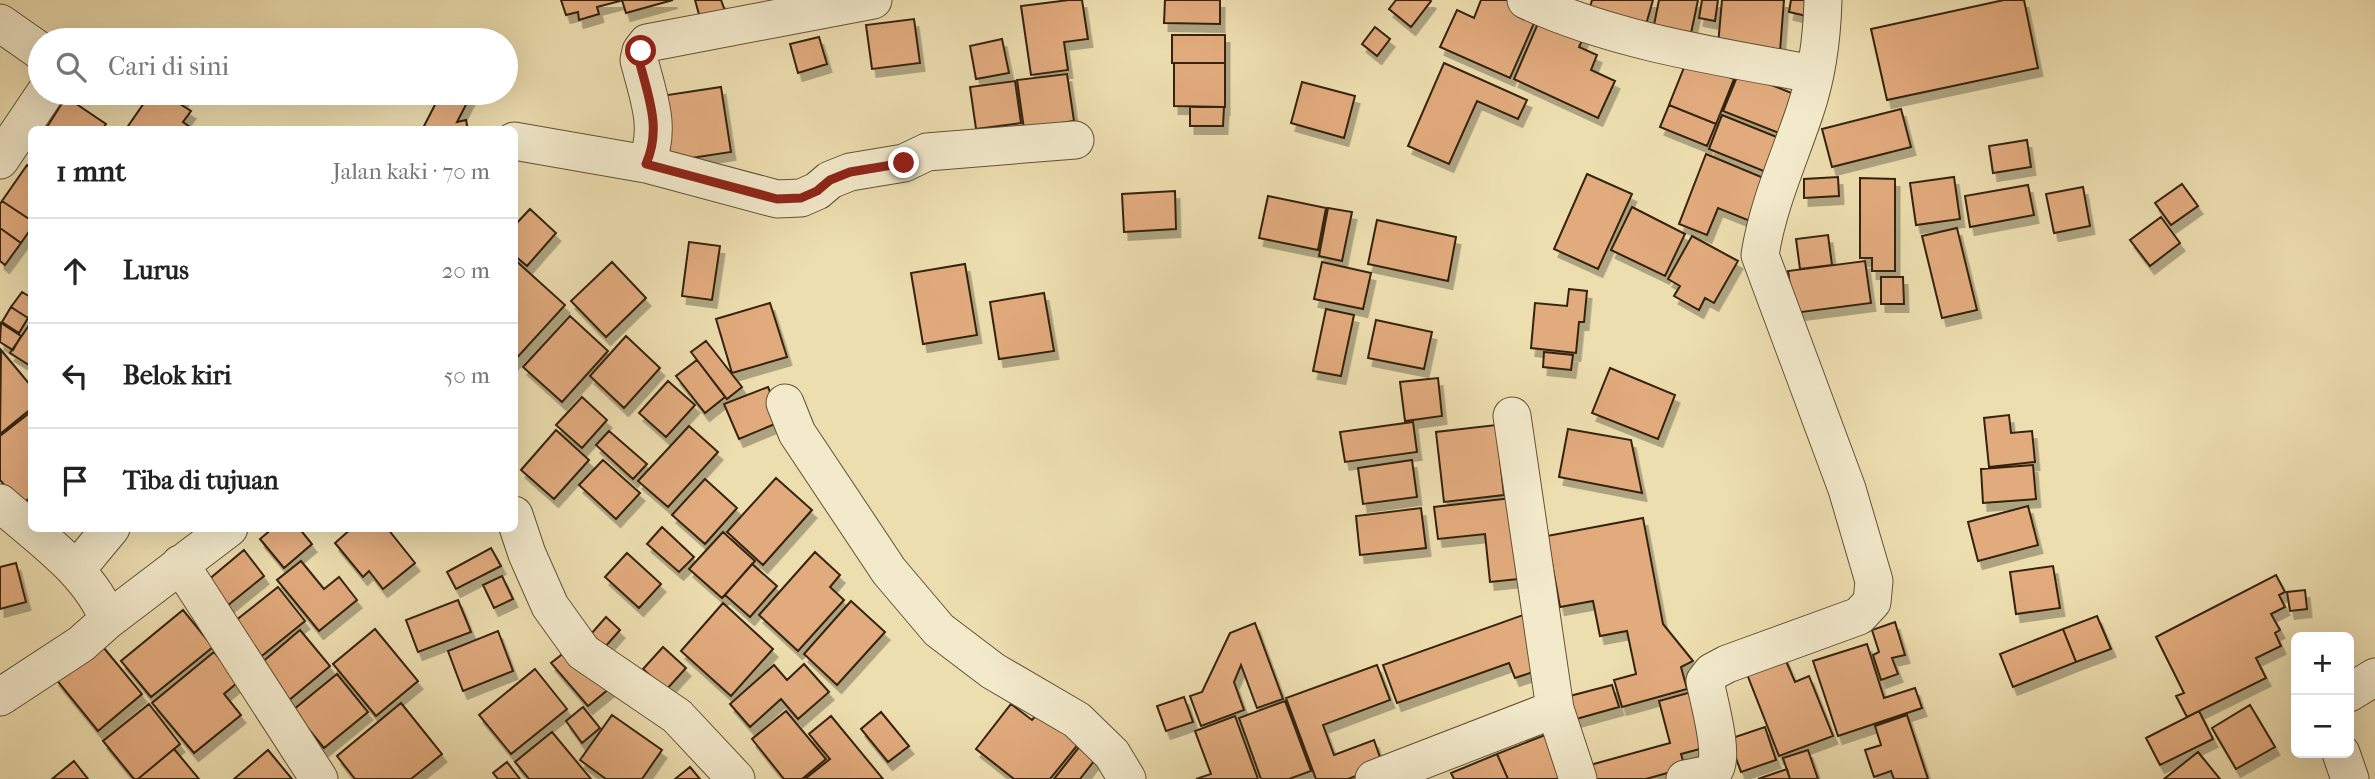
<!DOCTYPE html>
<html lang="id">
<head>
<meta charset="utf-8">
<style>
	:root { --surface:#fff; --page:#f2f2f2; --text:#222; --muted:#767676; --line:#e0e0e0 }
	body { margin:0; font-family:"IM FELL French Canon",serif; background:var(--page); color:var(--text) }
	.controls { position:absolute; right:21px; bottom:21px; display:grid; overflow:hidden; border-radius:10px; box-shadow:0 7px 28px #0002 }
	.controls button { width:63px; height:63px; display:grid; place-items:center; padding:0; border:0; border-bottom:2px solid var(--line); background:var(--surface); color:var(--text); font:35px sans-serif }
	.stop { position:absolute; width:21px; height:21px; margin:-16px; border:5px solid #8f2418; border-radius:50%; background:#fff }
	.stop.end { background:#8f2418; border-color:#fff; box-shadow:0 2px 7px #0008 }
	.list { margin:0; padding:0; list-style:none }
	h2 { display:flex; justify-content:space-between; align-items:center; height:91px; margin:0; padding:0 28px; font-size:30px }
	h2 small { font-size:23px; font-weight:400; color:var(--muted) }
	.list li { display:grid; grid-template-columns:46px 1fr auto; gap:21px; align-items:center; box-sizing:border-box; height:105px; padding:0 28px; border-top:2px solid var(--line) }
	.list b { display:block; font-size:26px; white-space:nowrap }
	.list em { font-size:23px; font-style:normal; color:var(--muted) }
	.icon { flex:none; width:38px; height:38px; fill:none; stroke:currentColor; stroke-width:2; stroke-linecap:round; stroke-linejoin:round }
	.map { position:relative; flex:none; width:2375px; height:779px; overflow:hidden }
	.search { position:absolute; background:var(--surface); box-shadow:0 7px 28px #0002; left:28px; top:28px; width:490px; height:77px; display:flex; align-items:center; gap:18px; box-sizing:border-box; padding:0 24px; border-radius:38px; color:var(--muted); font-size:26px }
	.panel { position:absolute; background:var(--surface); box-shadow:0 7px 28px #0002; left:28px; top:126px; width:490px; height:406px; border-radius:10px }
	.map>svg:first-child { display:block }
	.building { fill:#e2ab7e; stroke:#34230d; stroke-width:2; filter:url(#shadow) }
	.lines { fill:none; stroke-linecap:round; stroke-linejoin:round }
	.street-casing { stroke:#625236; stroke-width:39 }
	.street { stroke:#f3eacc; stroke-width:37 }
	.route { stroke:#8f2418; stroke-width:9 }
</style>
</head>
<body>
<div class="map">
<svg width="2375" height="779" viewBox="0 0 2375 779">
	<defs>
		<filter id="shadow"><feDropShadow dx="4.5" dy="8" stdDeviation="0" flood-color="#0004"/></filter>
	</defs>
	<rect width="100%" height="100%" fill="#eddeb0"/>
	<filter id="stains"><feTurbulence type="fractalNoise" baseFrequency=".00286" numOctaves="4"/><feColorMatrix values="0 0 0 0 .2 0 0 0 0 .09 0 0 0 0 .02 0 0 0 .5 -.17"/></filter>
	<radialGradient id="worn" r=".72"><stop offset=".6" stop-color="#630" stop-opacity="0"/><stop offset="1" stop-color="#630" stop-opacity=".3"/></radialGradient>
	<!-- building -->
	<path class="building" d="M561 0H619L620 1 597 7 599 14 579 20 578 12 566 15Z
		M622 0H673L626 13Z
		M695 0H721L725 11 700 18Z
		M1069 0H1082L1088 39 1064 42 1068 70 1031 75 1021 6Z
		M1165 0H1220V24L1164 23Z
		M1396 0H1430L1431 1 1411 27 1389 9Z
		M1481 0H1507L1538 14 1510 78 1440 47 1457 10 1474 18Z
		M1592 0H1653L1645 28 1589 11Z
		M1659 0H1698L1690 38 1653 30Z
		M1702 0H1718L1715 21 1699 18Z
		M1722 0H1784L1780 51 1718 45Z
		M1791 0H1814L1811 17 1789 12Z
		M2004 0H2024L2038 68 1887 100 1871 29Z
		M1542 14 1585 34 1579 47 1597 55 1591 70 1615 81 1598 118 1514 79Z
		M914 19 920 63 872 69 866 25Z
		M1375 27 1390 39 1377 56 1362 44Z
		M1172 35H1225V63H1172Z
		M819 37 827 64 798 73 790 44Z
		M1002 39 1009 73 976 79 970 46Z
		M1687 60 1734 79 1716 124 1669 105Z
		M1174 63H1225V107L1174 106Z
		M1444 63 1527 100 1518 119 1477 101 1449 164 1408 146Z
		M1739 72 1799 96 1784 135 1723 111Z
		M1067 74 1074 121 1024 129 1017 80Z
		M1015 81 1021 123 976 129 970 87Z
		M1302 82 1355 96 1344 138 1291 123Z
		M721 87 731 152 671 161 661 96Z
		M151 93H182L185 95 180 104 191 111 183 122 194 130 126 129Z
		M441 93H472L457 122 466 120 468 130 423 128Z
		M66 97 106 124 102 130H45Z
		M1669 105 1716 124 1707 146 1660 127Z
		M1190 107H1224L1223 126H1190Z
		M1901 109 1911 147 1832 167 1822 129Z
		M1722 115 1784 140 1771 174 1709 149Z
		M2027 140 2031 167 1993 173 1989 146Z
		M1706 154 1766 179 1750 221 1718 208 1707 235 1679 224Z
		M27 165 32 168V221L2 201Z
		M1587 174 1632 194 1598 269 1554 249Z
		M1838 177 1839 196 1804 198V179Z
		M1954 177 1960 219 1916 225 1910 183Z
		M1860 178 1895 179V271H1872V258H1860Z
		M2182 184 2198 206 2171 225 2155 203Z
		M2028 185 2034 215 1970 227 1965 196Z
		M2083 187 2090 226 2054 233 2046 194Z
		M1175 191 1176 229 1124 232 1122 194Z
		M1268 196 1326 208 1318 250 1259 238Z
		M2 201 32 221V227L21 243 0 228V204Z
		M1632 207 1685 234 1665 276 1611 250Z
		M1328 208 1352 212 1342 261 1319 256Z
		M530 209 556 233 527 266 514 255V226Z
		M2161 217 2180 243 2150 266 2130 240Z
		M1377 220 1456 237 1448 281 1368 264Z
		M0 228 21 243 5 265 0 261Z
		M1957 228 1977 310 1942 318 1922 236Z
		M1828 235 1832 265 1800 269 1796 239Z
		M1692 236 1738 261 1714 303 1705 298 1699 310 1674 296 1680 286 1668 279Z
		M689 242 720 246 712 300 682 296Z
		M514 259 565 305 514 361Z
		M1865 261 1871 303 1794 313 1788 271Z
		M612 262 646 298 606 337 571 301Z
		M1322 262 1371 273 1363 309 1314 299Z
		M965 264 977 335 923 344 911 273Z
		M1881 277H1903L1904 304H1881Z
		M1569 289 1587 291 1584 322H1579L1576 353 1531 348 1535 303 1567 306Z
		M22 292 32 298V313L28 318 11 307Z
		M1044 293 1054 351 999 359 990 302Z
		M770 303 787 357 732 373 716 319Z
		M11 307 28 318 19 333 2 322Z
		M1326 309 1354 315 1341 376 1313 371Z
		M570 316 608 351 562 402 523 367Z
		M1376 320 1432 332 1424 369 1368 358Z
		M32 321V367L10 353Z
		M1 323 21 336 13 350 0 342Z
		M626 336 660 368 624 408 590 376Z
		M706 341 742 387 727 399 691 352Z
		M1 350 32 387V408L0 434Z
		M1544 352 1573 355 1571 370 1543 367Z
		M697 360 725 397 705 413 676 376Z
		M1610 368 1675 395 1658 439 1592 413Z
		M1438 378 1442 416 1405 421 1400 382Z
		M668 381 695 405 666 437 639 413Z
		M768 387 782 421 739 439 724 404Z
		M582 397 607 420 582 448 556 425Z
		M32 411V496L21 505 0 480V436Z
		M2009 415 2011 433 2032 431 2035 462 1989 467 1984 418Z
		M1413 422 1417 452 1345 462 1340 432Z
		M1496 425 1504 495 1444 502 1436 432Z
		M689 426 718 452 668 507 638 481Z
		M1568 429 1631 440 1642 493 1559 477Z
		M556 430 589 460 554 499 521 470Z
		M609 431 647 464 633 479 596 445Z
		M603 460 640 493 616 519 579 485Z
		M1412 460 1417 497 1363 504 1358 468Z
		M2033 465 2036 499 1983 503 1981 469Z
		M776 478 812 510 763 565 727 532Z
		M705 479 737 508 705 544 672 515Z
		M1520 497 1529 578 1490 582 1485 534 1438 539 1434 507Z
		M2028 506 2038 545 1978 561 1968 522Z
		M1421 508 1426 548 1360 555 1356 516Z
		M1643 518 1663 624 1693 661 1681 667 1687 689 1622 707 1614 680 1636 674 1627 631 1600 636 1593 601 1560 607 1547 536Z
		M662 527 694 557 679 572 647 544Z
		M273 528H299L312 544 284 568 260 539Z
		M352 528H387L415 563 383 589 369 571 363 577 335 543Z
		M723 532 755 561 722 598 689 569Z
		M491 548 501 566 456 589 447 572Z
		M244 550 264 576 227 606 207 581Z
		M815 552 840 575 830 587 844 600 798 651 759 615Z
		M627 553 661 584 639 608 605 577Z
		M301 561 324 589 339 577 357 600 319 631 277 580Z
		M16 563 26 602 0 609V567Z
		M752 564 777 586 750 617 725 595Z
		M2053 566 2060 608 2016 614 2010 572Z
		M2276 575 2285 592 2279 595 2285 607 2271 614 2280 630 2275 633 2281 646 2256 658 2266 678 2187 717 2176 696 2184 693 2156 637Z
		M502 576 513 599 494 608 483 585Z
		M278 587 305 621 258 659 230 625Z
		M2305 590 2307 609 2290 611 2287 592Z
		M458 600 471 632 418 652 406 620Z
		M851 601 885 632 837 685 804 654Z
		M723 603 773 649 731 696 681 651Z
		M183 610 213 647 151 697 121 661Z
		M1526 614 1545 668 1515 678 1509 663 1397 703 1383 665Z
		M2097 616 2111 649 2076 662 2063 629Z
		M606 617 620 630 605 647 591 634Z
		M1895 622 1905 655 1892 658 1898 674 1881 680 1873 655 1879 652 1872 630Z
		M1255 623 1283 699 1257 708 1241 665 1234 682 1244 710 1201 726 1190 696 1202 692 1230 633Z
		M375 629 418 681 376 716 333 664Z
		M2063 629 2076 662 2013 687 2000 654Z
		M300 630 330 666 288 701 259 665Z
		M498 631 513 671 463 691 448 651Z
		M99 642 142 694 98 731 55 678Z
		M1867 644 1884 698 1915 688 1922 708 1838 736 1813 661Z
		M574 645 610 688 588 706 551 663Z
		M663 647 686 668 666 690 643 669Z
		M214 652 238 682 224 694 241 715 194 753 152 703Z
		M1783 654 1795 682 1809 676 1833 736 1779 756 1745 669Z
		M804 664 829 692 798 719 781 699 750 727 730 704 774 665 787 680Z
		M1377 665 1390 700 1323 725 1334 755 1374 740 1383 766 1348 779H1316L1286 698Z
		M535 669 567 709 511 754 479 715Z
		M337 674 368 712 324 748 293 710Z
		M1612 685 1619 707 1569 721 1562 698Z
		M1695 691 1711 746 1681 754 1685 768 1646 779H1594L1590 765 1670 743 1659 701Z
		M1184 697 1193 722 1166 731 1157 706Z
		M1285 701 1311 771 1289 779H1261L1239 718Z
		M401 703 442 754 411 779H355L337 756Z
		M149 704 180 744 138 779H134L103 741Z
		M1011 704 1032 720 1040 711 1080 742 1050 779H1014L976 749Z
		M2250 705 2275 747 2236 769 2212 728Z
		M583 707 600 728 582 743 566 721Z
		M786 711 826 759 802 779H784L752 739Z
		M2199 711 2213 739 2160 765 2146 738Z
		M881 712 909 746 888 762 861 729Z
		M612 715 662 750 642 779H606L580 760Z
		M1907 715 1928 779H1894L1891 771 1874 777 1865 750 1881 745 1875 726Z
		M831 716 883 779H805L830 759 809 734Z
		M1235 716 1258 779H1196L1211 774 1195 731Z
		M1765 727 1776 760 1741 772 1729 739Z
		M552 732 591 779H529L515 762Z
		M1545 735 1563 779H1508L1497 754Z
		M1088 736 1104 748 1080 779H1054Z
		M174 749 199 779H138Z
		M268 750 292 779H234Z
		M1808 750 1818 779H1790L1783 758Z
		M2198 752 2220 779H2164Z
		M1497 754 1508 779H1454L1451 773Z
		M74 761 88 779H52Z
		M507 762 520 779H498L493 773Z
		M690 767 700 779H675Z
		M1787 769 1790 779H1758Z"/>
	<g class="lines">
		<!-- street casing -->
		<g class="street-casing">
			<path id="street" d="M1526 0C1613 41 1720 57 1814 74
				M0 23 40 51
				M514 141 646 164 777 199 801 198 817 191 830 180 850 172 904 163 927 152 1075 140
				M0 160 45 93
				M646 164C662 128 648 96 639 60L641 51 647 43 873 0
				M785 403 797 433 889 571 939 630 993 671 1077 720 1112 754 1127 779
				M1512 416 1555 709 1578 779
				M0 503C37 536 91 572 108 620L81 644 0 697
				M514 515 527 554 550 606 583 652 677 716 736 779
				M180 564 319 779
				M76 570 111 528
				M108 620 229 528
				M2349 693 2375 677
				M2341 753 2350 779
				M1374 779 1555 709
				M1685 779C1693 777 1705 776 1712 772 1727 763 1708 698 1705 681L1712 672 1727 664 1859 616 1872 602 1874 581 1847 489 1760 255C1768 204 1789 159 1805 111 1817 76 1822 37 1823 0"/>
		</g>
		<!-- street -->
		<use href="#street" class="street"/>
	</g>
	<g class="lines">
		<!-- route -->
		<path class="route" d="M641 51 639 60C648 96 662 128 646 164L777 199 801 198 817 191 830 180 850 172 904 163"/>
	</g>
	<rect width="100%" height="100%" filter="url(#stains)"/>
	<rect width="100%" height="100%" fill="url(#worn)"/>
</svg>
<div class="controls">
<button>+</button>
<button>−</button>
</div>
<div class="stop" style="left:641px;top:51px"></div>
<div class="stop end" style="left:904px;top:163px"></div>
<div class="search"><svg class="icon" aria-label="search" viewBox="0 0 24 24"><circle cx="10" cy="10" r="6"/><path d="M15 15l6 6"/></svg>Cari di sini</div>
<section class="panel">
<h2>1 mnt<small>Jalan kaki · 70 m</small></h2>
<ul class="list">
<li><svg class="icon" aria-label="ahead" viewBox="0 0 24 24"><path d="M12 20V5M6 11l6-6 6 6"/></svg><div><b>Lurus</b></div><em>20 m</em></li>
<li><svg class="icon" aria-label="left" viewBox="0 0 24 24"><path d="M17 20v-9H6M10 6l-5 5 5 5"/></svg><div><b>Belok kiri</b></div><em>50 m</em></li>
<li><svg class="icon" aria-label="arrive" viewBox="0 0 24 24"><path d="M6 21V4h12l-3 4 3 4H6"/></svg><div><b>Tiba di tujuan</b></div></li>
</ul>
</section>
</div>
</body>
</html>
